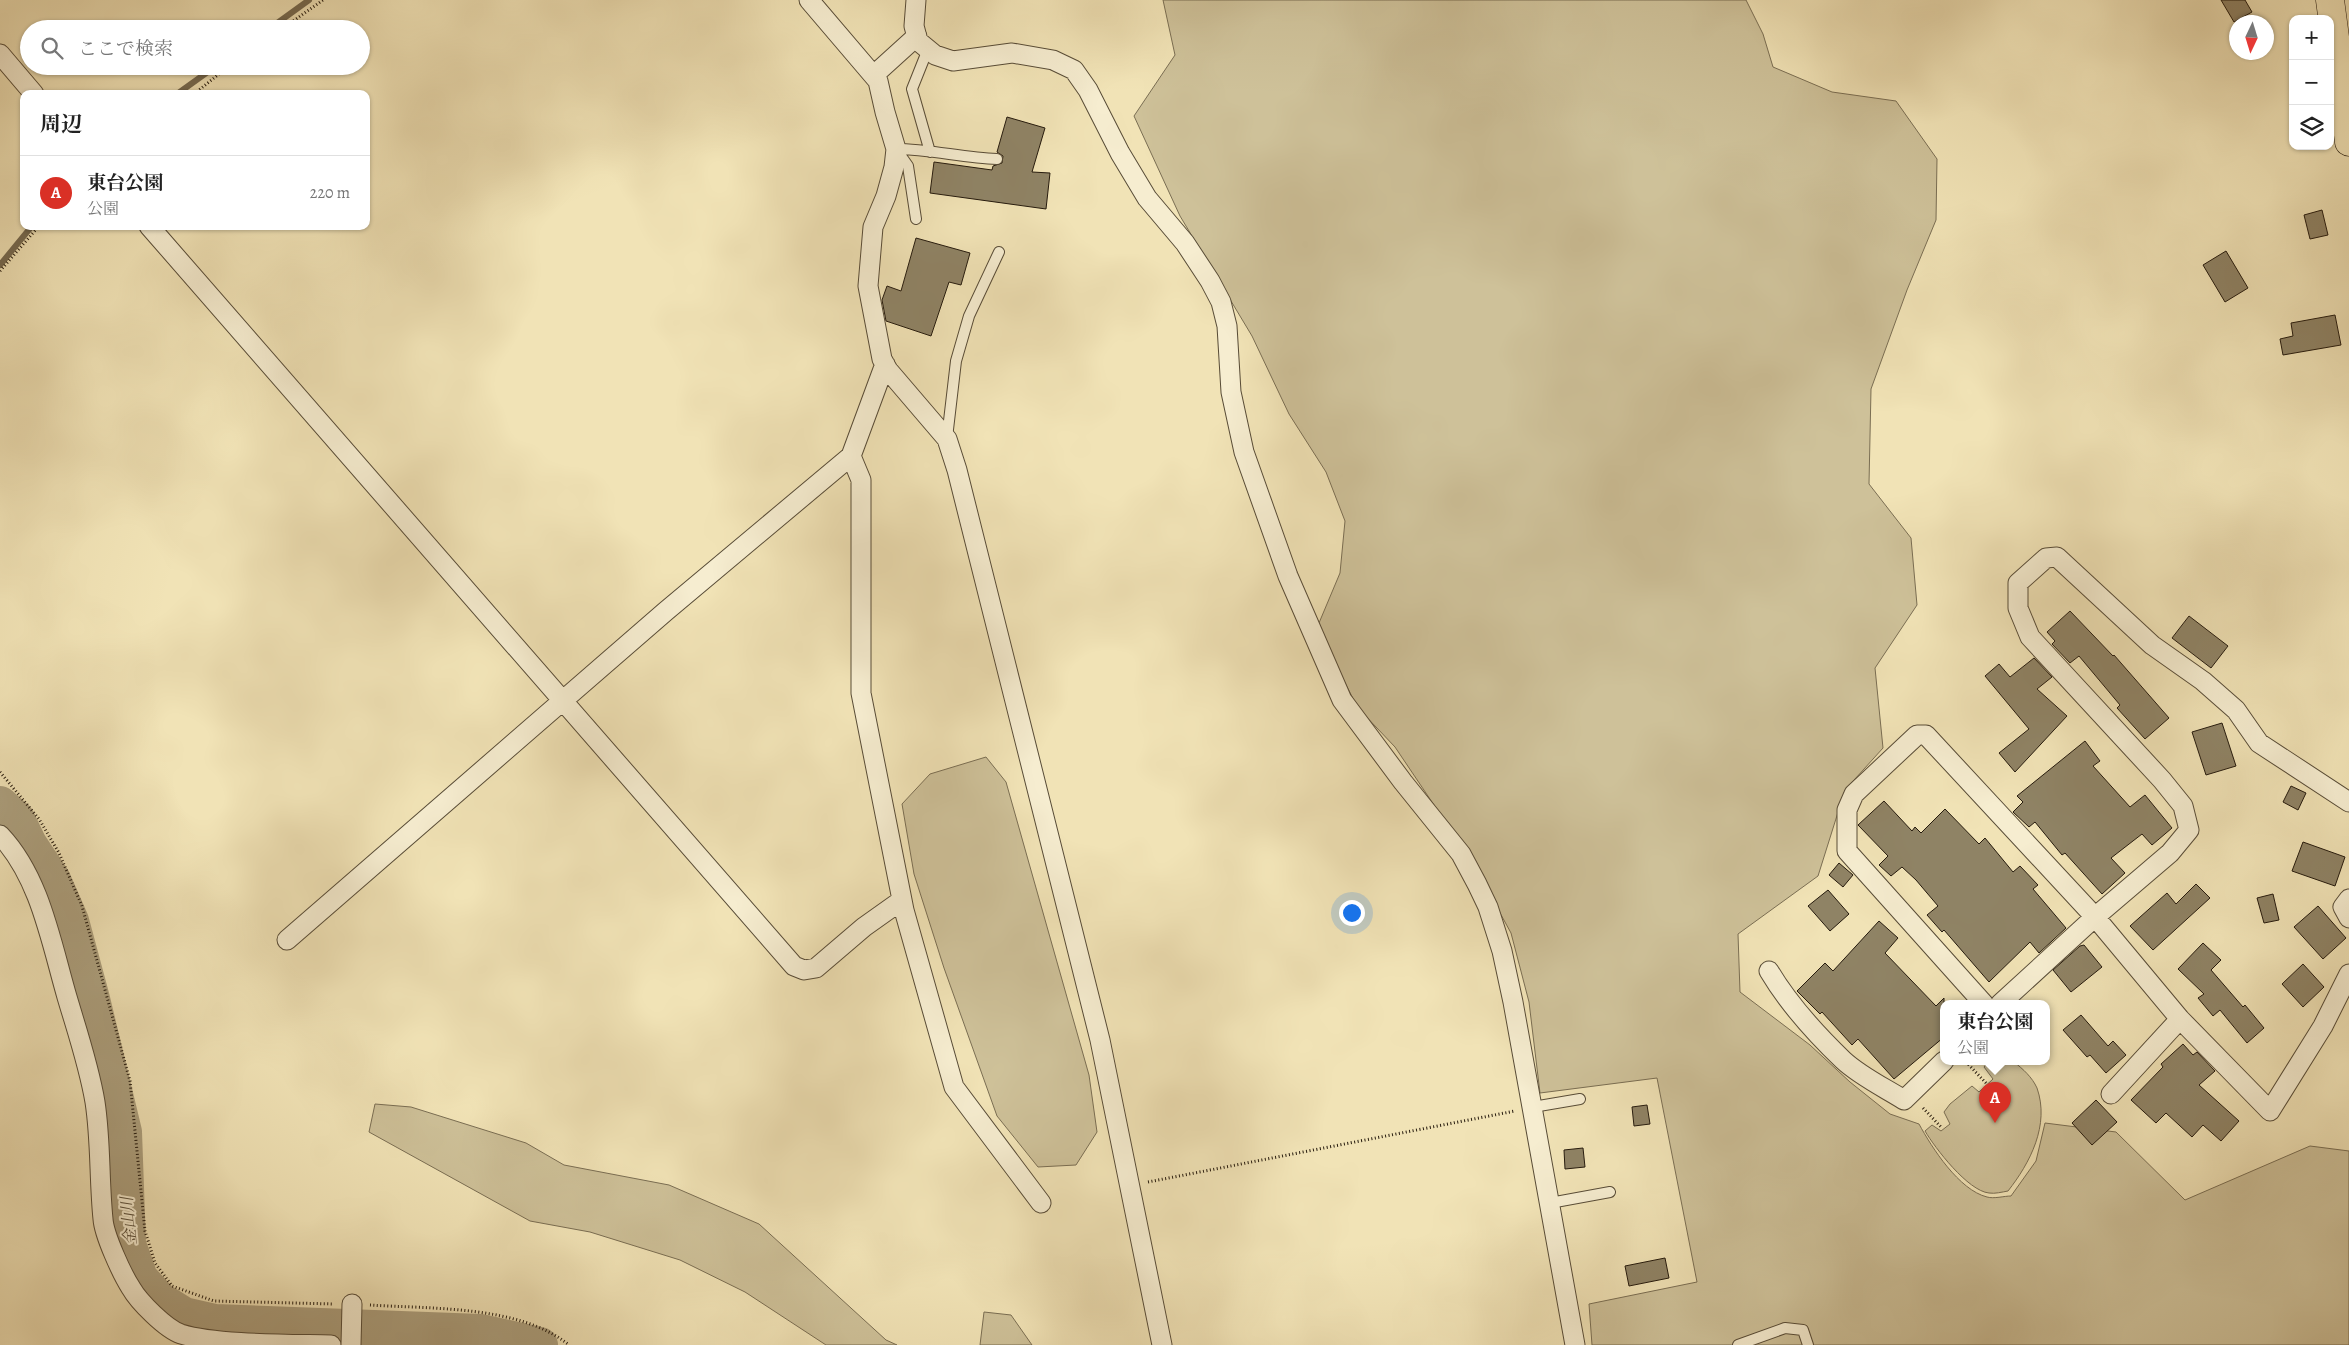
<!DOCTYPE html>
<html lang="ja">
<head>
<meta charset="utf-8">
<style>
	:root { --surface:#fff; --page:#f6f6f6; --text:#222; --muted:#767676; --line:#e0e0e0; --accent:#d93025 }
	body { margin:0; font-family:Alegreya,"Noto Serif JP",serif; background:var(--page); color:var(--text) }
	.controls { position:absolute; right:15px; top:15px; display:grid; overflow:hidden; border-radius:10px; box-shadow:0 1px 4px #0004 }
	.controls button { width:45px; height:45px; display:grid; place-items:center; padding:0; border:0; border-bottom:1px solid var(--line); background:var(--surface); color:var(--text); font:25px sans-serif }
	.compass { position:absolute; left:2229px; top:15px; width:45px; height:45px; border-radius:50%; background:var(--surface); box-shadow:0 1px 4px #0004; rotate:184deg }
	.you { position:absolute; left:1351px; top:912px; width:18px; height:18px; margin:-12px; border:4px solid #fff; border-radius:50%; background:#1a73e8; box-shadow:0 0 0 8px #1a73e833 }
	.badge { display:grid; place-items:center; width:32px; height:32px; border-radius:50%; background:var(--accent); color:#fff; font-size:16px; font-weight:700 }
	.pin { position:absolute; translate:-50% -41px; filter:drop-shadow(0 1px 2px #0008) }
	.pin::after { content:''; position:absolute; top:26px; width:18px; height:15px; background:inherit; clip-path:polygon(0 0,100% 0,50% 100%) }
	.popup { position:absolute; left:1940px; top:1000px; width:110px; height:65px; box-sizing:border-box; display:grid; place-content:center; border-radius:10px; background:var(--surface); filter:drop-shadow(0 1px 4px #0005); font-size:16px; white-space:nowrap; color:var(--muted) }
	.popup b { font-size:19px; color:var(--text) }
	.popup::after { content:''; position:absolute; left:50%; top:100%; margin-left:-10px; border:10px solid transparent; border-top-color:var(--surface) }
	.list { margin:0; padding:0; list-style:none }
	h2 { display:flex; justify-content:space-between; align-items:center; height:65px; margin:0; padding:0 20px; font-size:21px }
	h2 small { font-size:16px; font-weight:400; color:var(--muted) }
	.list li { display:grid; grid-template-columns:32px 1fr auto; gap:15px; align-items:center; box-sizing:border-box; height:75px; padding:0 20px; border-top:1px solid var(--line) }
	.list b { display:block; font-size:19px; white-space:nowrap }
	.list p { margin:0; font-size:16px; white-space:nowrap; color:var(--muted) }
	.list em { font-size:16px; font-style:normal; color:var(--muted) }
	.icon { flex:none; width:28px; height:28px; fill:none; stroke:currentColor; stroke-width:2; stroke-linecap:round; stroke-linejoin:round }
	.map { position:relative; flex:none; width:2349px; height:1345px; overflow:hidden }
	.search { position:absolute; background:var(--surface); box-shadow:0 1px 4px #0004; left:20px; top:20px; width:350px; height:55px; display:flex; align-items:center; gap:12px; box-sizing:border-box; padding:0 18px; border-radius:28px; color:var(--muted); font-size:19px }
	.panel { position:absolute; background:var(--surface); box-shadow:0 1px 4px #0004; left:20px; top:90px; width:350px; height:140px; border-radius:10px }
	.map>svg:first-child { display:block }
	.green { fill:#cec199; stroke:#7a6e53 }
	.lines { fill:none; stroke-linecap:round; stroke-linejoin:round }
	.stream { stroke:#766a50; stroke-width:6 }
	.river { stroke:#ac9f7d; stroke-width:36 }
	.building { fill:#8f8365; stroke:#251a0d }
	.lane-casing { stroke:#584c37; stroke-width:12 }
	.street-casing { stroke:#584c37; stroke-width:21 }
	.highway-casing { stroke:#251a0d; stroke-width:29 }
	.path { stroke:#251a0d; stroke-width:3; stroke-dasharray:1 2.5; stroke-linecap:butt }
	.lane { stroke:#f6edd0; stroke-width:10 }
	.street { stroke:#f6edd0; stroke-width:19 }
	.highway { stroke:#f1e3b6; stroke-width:28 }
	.labels { text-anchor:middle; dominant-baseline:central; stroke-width:4; stroke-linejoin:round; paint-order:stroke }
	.water-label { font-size:16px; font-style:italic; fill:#5b4f3a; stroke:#f6edd0 }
</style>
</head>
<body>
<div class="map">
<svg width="2349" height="1345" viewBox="0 0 2349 1345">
	<rect width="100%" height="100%" fill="#f1e3b6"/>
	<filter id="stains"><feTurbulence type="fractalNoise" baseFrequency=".004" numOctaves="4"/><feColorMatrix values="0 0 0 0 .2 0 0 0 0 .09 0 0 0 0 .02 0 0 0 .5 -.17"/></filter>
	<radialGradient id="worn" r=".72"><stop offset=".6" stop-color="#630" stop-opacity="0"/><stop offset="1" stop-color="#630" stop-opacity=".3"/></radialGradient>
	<!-- green -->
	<path class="green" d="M1163 0H1746L1763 34 1773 67 1832 92 1896 101 1937 159 1936 220 1907 290 1871 389 1869 484 1911 538 1917 605 1875 668 1883 748 1845 790 1818 876 1738 934 1740 992 1810 1045 1850 1082 1890 1114 1919 1124C1932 1148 1959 1190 1987 1197 1994 1199 2004 1196 2011 1196L2036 1161 2045 1123 2116 1132 2185 1200 2310 1146 2349 1151V1345H1592L1589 1304 1697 1282 1657 1078 1540 1093 1529 1002 1511 933 1471 860 1395 747 1358 708 1335 664 1311 642 1340 573 1345 521 1326 472 1289 414 1252 336 1180 216 1134 116 1175 55Z
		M986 757 1006 782 1089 1075 1097 1132 1076 1165 1038 1167 997 1116 944 968 914 874 902 804 930 774Z
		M1988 1062H2014C2023 1069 2032 1077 2037 1088 2050 1125 2030 1163 2008 1191 2002 1192 1995 1194 1989 1193 1968 1191 1935 1148 1925 1131L1932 1125 1941 1131 1950 1124 1944 1112 1950 1104 1972 1086 1979 1092 1993 1079 1984 1067Z
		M375 1104 411 1107 526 1143 564 1165 669 1185 759 1224 886 1340 897 1345H826L745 1292 680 1260 590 1232 530 1221 369 1132Z
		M984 1312 1011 1315 1032 1345H980Z"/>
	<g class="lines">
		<!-- stream -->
		<path class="stream" d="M269 29 309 0
			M177 94 216 66
			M0 265 32 226"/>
		<!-- river -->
		<path class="river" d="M0 804 17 819 29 844 53 880 71 921 92 999 124 1132 128 1244 140 1278 160 1300 184 1315 215 1322 481 1332 540 1345"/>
	</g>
	<!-- building -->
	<path class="building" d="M2221 0H2245L2252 12 2234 22Z
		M1007 117 1045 128 1032 172 1050 173 1046 209 930 193 934 162 992 170 993 166 1002 163 1003 156 997 152Z
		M2322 210 2328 235 2310 239 2304 215Z
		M916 238 970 253 961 285 949 282 931 336 886 321 882 300 887 286 901 291Z
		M2226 251 2248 288 2225 302 2203 265Z
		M2335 315 2341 345 2283 355 2280 339 2293 336 2291 323Z
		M2070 611 2113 656 2114 655 2169 718 2145 739 2117 708 2120 705 2079 656 2070 663 2052 644 2055 641 2047 632Z
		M2189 616 2228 646 2211 668 2172 638Z
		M2034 658 2052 677 2037 689 2067 716 2015 772 1999 753 2029 729 1985 676 1999 664 2010 677Z
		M2222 723 2236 766 2206 775 2192 732Z
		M2085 741 2100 761 2093 766 2130 807 2145 795 2172 828 2152 845 2142 834 2111 858 2125 873 2102 894 2065 853 2062 855 2035 822 2029 827 2013 812 2023 802 2017 796Z
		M2291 786 2306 793 2298 810 2283 802Z
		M1884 801 1912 831 1915 827 1921 833 1945 809 1979 844 1985 838 2013 872 2020 866 2038 885 2033 889 2066 928 2039 953 2030 942 1989 982 1944 930 1942 932 1927 915 1938 906 1916 880 1902 867 1891 876 1879 865 1888 856 1858 825Z
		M2303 842 2345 857 2335 886 2292 871Z
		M1839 863 1853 875 1843 887 1829 875Z
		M2196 884 2210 898 2153 950 2130 926 2167 893 2176 904Z
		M1828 890 1849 914 1830 931 1808 906Z
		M2273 894 2279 920 2264 923 2257 898Z
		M2318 906 2346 938 2323 959 2294 927Z
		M1879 921 1898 938 1885 953 1936 1006 1944 998V1037L1894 1079 1858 1039 1852 1045 1822 1012 1820 1014 1797 991 1825 963 1833 971Z
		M2203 943 2221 960 2211 970 2243 1007 2245 1005 2264 1028 2247 1043 2220 1010 2213 1016 2198 998 2204 994 2178 969Z
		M2084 945 2102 967 2071 992 2053 970 2080 946Z
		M2303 964 2324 987 2303 1007 2282 984Z
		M2081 1015 2108 1046 2113 1041 2126 1055 2106 1073 2090 1055 2087 1057 2063 1030Z
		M2183 1044 2193 1055 2197 1052 2215 1071 2199 1085 2239 1121 2221 1141 2203 1125 2192 1137 2166 1113 2156 1123 2131 1100 2163 1067 2161 1064Z
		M2096 1100 2117 1122 2092 1145 2072 1123Z
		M1647 1105 1650 1124 1634 1126 1632 1107Z
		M1583 1148 1585 1167 1565 1169 1564 1150Z
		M1665 1258 1669 1278 1629 1286 1625 1266Z"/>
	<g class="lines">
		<!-- lane casing -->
		<g class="lane-casing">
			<path id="lane" d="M928 49 912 89 930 152
				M916 219 908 166 896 149C930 149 963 158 997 159
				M947 438 956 361 969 316 999 252
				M1533 1107 1580 1099
				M1550 1203 1610 1192
				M1738 1345 1785 1328 1803 1330 1808 1345"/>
		</g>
		<!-- street casing -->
		<g class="street-casing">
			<path id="street" d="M809 0 878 81 885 112 896 149 894 167 886 196 873 227 868 286 882 359 888 370 947 439 957 470 1100 1040 1162 1345
				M916 0 914 26 918 41 935 55 953 61 1012 53 1053 60 1074 70 1088 90 1120 153 1147 198 1185 243 1210 281 1221 302 1227 326 1231 392 1244 452 1288 576 1342 700 1403 782 1461 854 1477 884 1488 907 1502 951 1513 1002 1575 1345
				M0 54 34 94
				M874 75 917 36
				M149 226 794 966 804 970 816 968 864 927 902 900
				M851 456 861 480V693L904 910 954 1087 1041 1203
				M0 835C40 877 51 942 67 997 77 1031 89 1066 95 1102 101 1141 99 1180 103 1219 104 1235 122 1274 131 1288 139 1302 166 1329 181 1334 217 1345 290 1344 331 1345
				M2349 899 2343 907 2349 918
				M287 940 666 611 851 456 885 364
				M1769 971C1788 1003 1816 1034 1843 1060 1860 1076 1885 1088 1904 1100L1944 1061
				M1984 1004 1847 851V810L1854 794 1917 735H1926L2095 917 2180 1019 2270 1111 2323 1026 2349 974
				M2000 1004 2095 917 2170 853 2189 830 2183 806 2162 780 2030 637 2018 608V583L2046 558 2057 557 2152 645 2203 681 2236 710 2259 743 2349 802
				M2111 1094 2180 1019
				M351 1345 352 1304"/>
		</g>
		<!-- highway casing -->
		<g class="highway-casing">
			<path id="highway" d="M2330 0 2349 142"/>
		</g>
		<!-- path -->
		<path class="path" d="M282 29 323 0
			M194 94 229 66
			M0 271 39 226
			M0 772 39 819 59 853 82 906 130 1081 145 1231 155 1263 172 1286 214 1301 334 1304
			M1966 1062 1987 1084
			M1923 1108 1942 1128
			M1148 1182 1515 1111
			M370 1305C431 1309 520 1305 569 1345"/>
		<!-- lane -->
		<use href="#lane" class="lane"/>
		<!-- street -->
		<use href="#street" class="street"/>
		<!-- highway -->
		<use href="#highway" class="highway"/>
	</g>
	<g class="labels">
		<!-- water labels -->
		<g class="water-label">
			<text transform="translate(129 1221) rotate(-95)">金山川</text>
		</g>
	</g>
	<rect width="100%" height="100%" filter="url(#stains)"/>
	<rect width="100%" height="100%" fill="url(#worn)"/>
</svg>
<div class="controls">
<button>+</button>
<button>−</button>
<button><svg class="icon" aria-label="layers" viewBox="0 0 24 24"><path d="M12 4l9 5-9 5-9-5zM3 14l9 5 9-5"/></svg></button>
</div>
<svg class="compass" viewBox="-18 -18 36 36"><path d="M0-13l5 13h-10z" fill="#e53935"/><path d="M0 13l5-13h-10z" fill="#767676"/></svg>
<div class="you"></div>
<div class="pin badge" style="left:1995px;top:1123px">A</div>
<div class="popup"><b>東台公園</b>公園</div>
<div class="search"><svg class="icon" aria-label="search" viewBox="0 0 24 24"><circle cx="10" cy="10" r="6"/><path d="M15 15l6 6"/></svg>ここで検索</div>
<section class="panel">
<h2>周辺<small></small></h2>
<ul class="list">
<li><span class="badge">A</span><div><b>東台公園</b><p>公園</p></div><em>220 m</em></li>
</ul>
</section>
</div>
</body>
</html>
